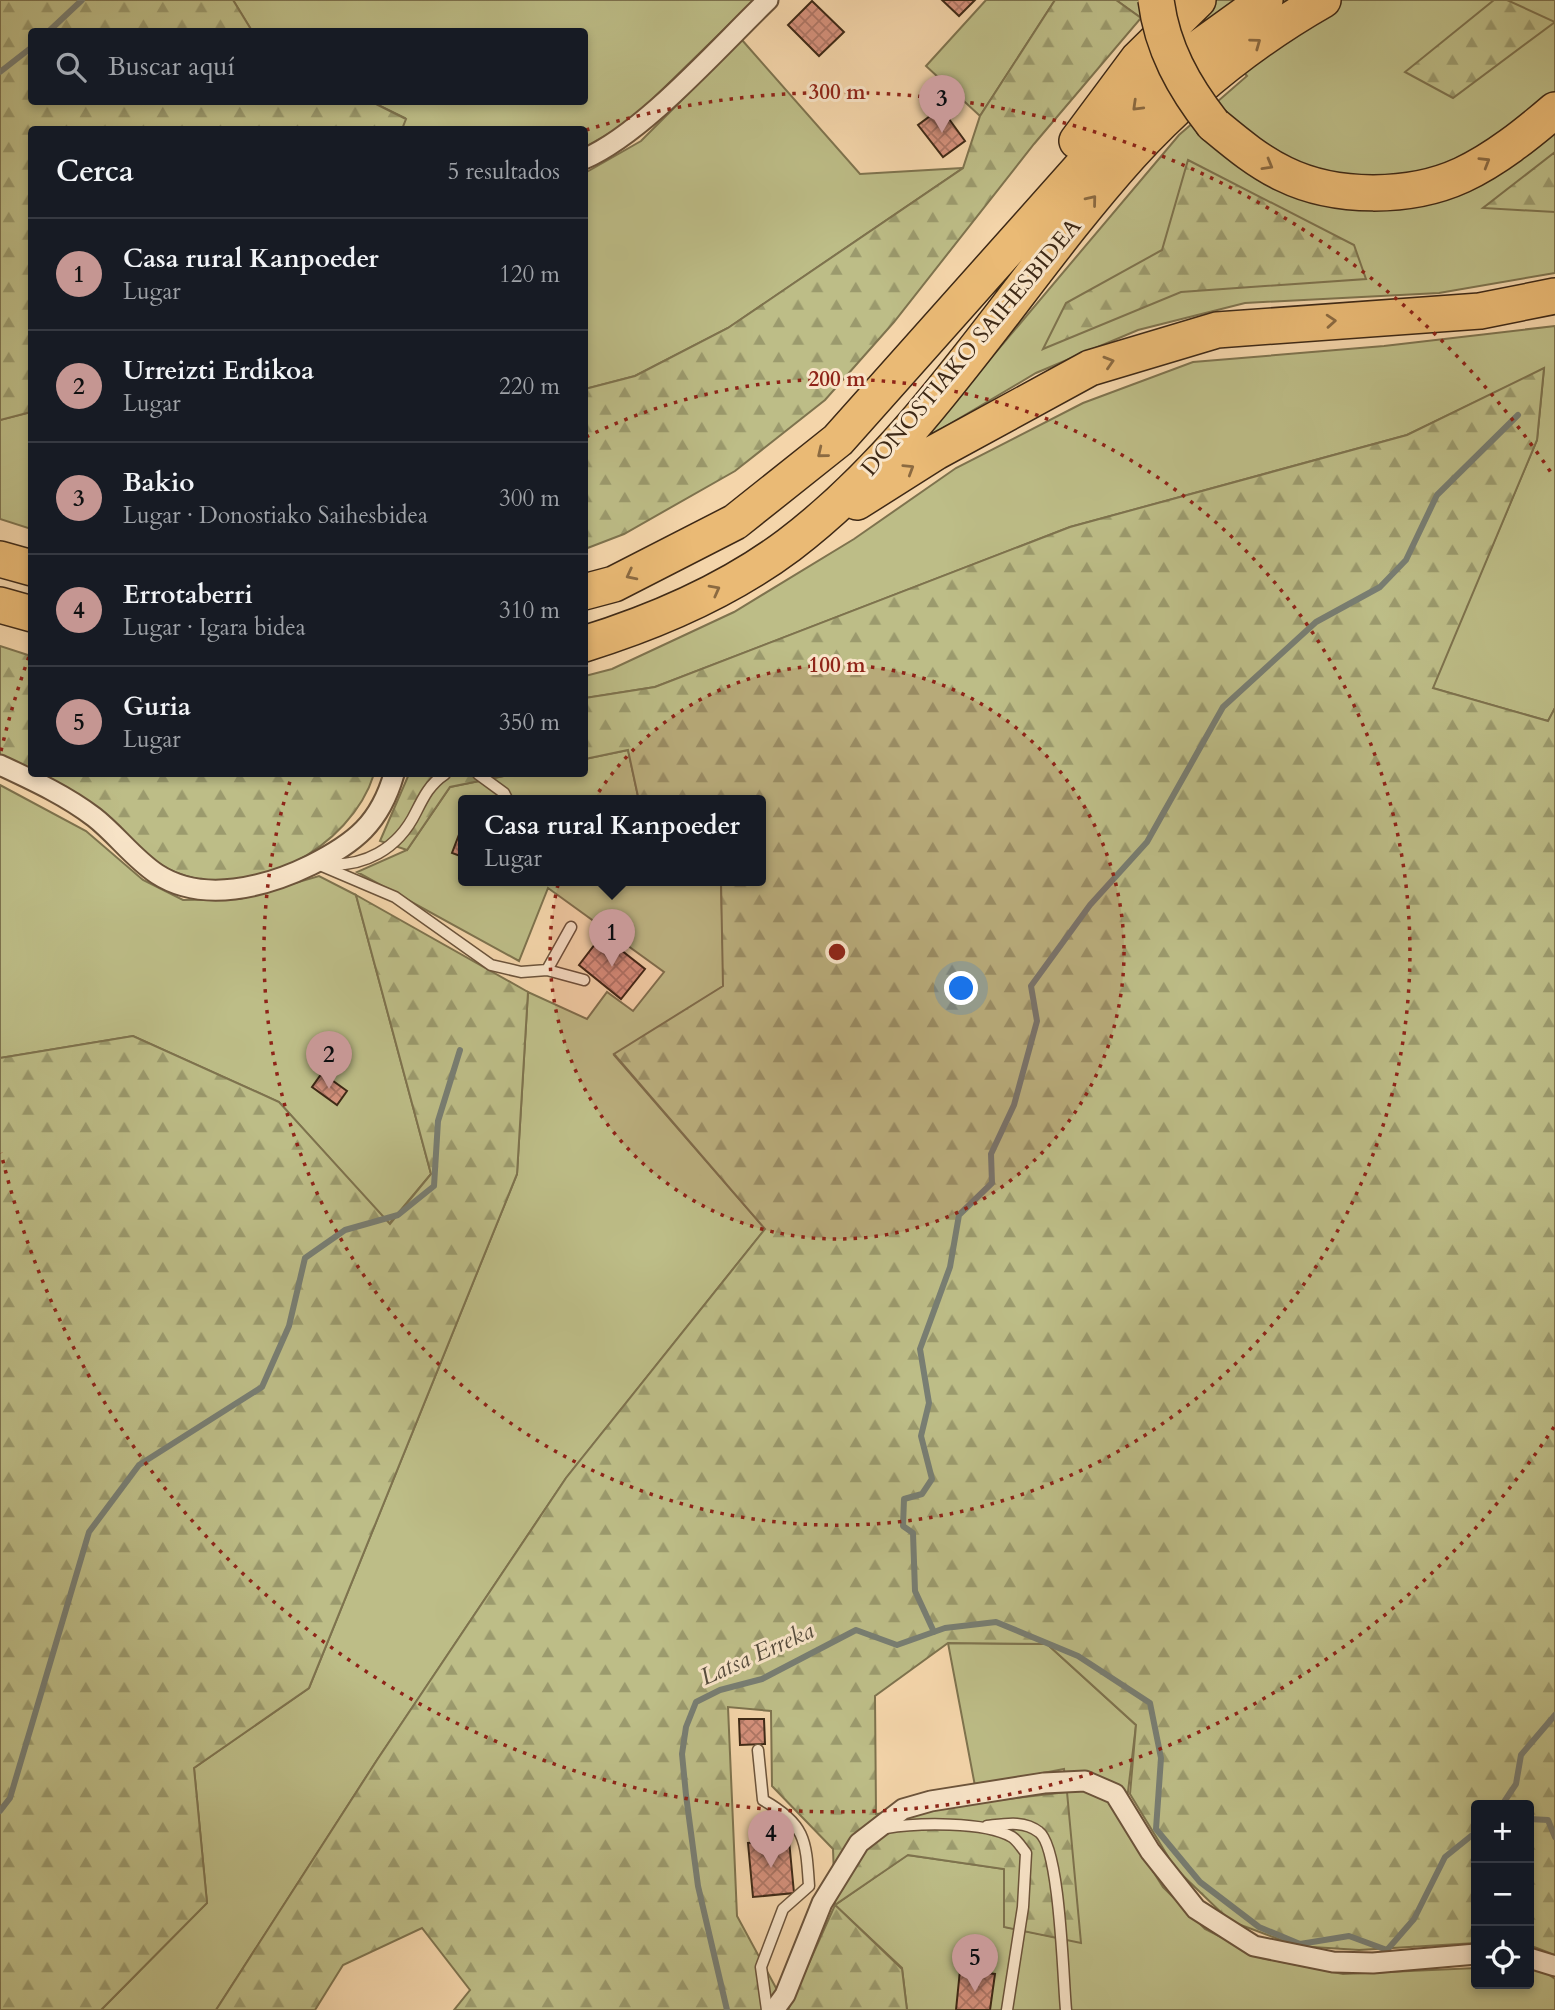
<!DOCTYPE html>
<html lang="es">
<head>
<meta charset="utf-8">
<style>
	:root { --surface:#171b24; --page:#242831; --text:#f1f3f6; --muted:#9ea1a6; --line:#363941; --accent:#c59692 }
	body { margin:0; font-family:Cardo,serif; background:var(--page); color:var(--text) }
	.controls { position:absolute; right:21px; bottom:21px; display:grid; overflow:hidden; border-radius:7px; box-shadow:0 4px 10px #0003 }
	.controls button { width:63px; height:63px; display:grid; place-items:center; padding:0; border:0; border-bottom:2px solid var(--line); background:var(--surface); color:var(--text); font:35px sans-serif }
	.you { position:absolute; left:962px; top:989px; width:24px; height:24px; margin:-18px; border:5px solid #fff; border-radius:50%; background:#1a73e8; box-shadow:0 0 0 10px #1a73e833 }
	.badge { display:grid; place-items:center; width:46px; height:46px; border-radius:50%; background:var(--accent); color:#111; font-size:23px; font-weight:700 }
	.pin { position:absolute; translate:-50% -58px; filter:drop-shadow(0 2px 4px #0008) }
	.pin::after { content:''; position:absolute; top:37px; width:24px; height:21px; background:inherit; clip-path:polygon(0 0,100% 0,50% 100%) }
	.popup { position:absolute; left:458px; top:795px; width:308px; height:91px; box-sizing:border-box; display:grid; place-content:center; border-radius:7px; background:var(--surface); filter:drop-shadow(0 2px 5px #0005); font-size:23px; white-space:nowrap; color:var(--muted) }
	.popup b { font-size:26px; color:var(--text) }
	.popup::after { content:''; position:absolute; left:50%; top:100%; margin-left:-14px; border:14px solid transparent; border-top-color:var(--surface) }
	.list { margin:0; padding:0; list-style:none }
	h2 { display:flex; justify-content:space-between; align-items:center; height:91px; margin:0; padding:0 28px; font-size:30px }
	h2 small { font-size:23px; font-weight:400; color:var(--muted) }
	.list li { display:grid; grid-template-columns:46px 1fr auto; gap:21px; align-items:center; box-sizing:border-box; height:112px; padding:0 28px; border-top:2px solid var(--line) }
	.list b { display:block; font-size:26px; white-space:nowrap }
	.list p { margin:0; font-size:23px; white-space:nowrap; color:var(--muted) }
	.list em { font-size:23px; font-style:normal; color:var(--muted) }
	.icon { flex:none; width:38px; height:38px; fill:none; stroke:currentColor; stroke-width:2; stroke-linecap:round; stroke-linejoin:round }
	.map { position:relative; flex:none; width:1555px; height:2010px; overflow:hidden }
	.search { position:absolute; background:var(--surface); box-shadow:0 4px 10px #0003; left:28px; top:28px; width:560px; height:77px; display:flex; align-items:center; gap:18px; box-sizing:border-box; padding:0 24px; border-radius:7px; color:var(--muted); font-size:26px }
	.panel { position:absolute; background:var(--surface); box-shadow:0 4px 10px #0003; left:28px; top:126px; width:560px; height:651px; border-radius:7px }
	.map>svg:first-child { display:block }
	.grass { fill:#bdbd87; stroke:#7e734e; stroke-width:2 }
	.forest { fill:url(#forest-firs); stroke:#7e734e; stroke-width:2 }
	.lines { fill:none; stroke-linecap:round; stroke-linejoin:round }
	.stream { stroke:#787e73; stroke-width:6 }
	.building { fill:url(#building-cross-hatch); stroke:#3e2916; stroke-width:2 }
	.lane-casing { stroke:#6c543b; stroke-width:13 }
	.street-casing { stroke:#6c543b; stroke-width:23 }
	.highway-casing { stroke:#3e2916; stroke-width:38 }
	.lane { stroke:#f8e4c8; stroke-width:10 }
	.street { stroke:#f8e4c8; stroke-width:19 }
	.highway { stroke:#eaba75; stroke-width:35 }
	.highway-bridge-casing { stroke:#3e2916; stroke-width:38; stroke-linecap:butt }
	.highway-bridge { stroke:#eaba75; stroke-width:35 }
	.oneway { stroke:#8b6a41 }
	.ring { fill:none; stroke:#8f2418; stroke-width:3.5; stroke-dasharray:3.5 7 }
	.labels { text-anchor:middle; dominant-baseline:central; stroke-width:6; stroke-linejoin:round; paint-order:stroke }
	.street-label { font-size:23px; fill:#3e2916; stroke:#f8e4c8 }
	.water-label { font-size:24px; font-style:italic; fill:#564c3d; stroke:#f8e4c8 }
	.centre { fill:#8f2418; stroke:#f8e4c8; stroke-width:3.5 }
	.ring-label { font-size:21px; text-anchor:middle; font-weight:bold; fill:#8f2418; stroke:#f8e4c8; stroke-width:6; stroke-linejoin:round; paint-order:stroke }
</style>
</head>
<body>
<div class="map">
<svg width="1555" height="2010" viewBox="0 0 1555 2010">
	<defs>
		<pattern id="forest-firs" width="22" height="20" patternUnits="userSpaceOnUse" patternTransform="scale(1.75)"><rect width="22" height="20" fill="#bdbd87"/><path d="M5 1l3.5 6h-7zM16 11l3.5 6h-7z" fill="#9b9a6d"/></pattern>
		<pattern id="building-cross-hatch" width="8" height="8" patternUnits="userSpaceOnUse" patternTransform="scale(1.75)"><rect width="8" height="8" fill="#d5917c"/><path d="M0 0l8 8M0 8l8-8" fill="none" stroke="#ae7665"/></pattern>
	</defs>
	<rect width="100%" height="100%" fill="#f4d5aa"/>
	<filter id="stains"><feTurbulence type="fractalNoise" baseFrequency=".00286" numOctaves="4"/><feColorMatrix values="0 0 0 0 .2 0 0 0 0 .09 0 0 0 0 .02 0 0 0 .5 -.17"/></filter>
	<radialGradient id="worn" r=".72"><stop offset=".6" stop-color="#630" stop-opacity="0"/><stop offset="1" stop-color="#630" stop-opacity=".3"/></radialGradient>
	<!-- grass -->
	<path class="grass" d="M233 0H754L629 122 585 147 584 130 402 129 405 118 372 102H584V32L252 31Z
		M986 0H1055L980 116 926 66Z
		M1116 0H1139L1141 18Z
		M1181 0H1555V273L1439 293 1245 303 1138 330 1036 373 921 441 1179 135 1247 76Z
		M742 40 860 174 963 168 728 328 635 376 585 389V173L641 141Z
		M1555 326V708L1548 721 1432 688 1537 440 1544 369 1407 435 1070 527 655 687 585 698V676L612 669 734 612 854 539 956 468 1083 403 1193 362 1384 346Z
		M31 412H32L31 529 0 519V420Z
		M628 750 639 801H463V881H721L724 986 614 1055 765 1229 566 1478 377 1760 216 2010H101L207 1903 194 1768 309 1688 517 1174 528 992 587 1019 607 992 633 1011 664 972 548 888 519 961 357 872 407 850 450 787 514 774H584L585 759Z
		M0 785 86 831 143 880 183 900 240 899 319 876 356 895 431 1174 389 1224 279 1102 133 1036 0 1058Z
		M948 1643 1047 1644 1136 1725 1124 1825 1163 1887 1205 1929 1262 1958 1343 1974 1476 1968V1984H1529V1968L1541 1969 1555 1979V2010H907L902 1968 835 1905 907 1855 1004 1869 1005 1927 1080 1942 1064 1769 975 1786Z"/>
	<!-- forest -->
	<path class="forest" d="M0 0H233L252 31 32 32V102H372L406 119 402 129 32 130 31 412 0 420Z
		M1055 0H1116L1141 18 1034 144 894 322 825 400 735 471 624 534 585 549V389L635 376 728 328 963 168 980 116Z
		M1494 0H1507L1555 22 1453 98 1405 72Z
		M1555 152V212L1483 208Z
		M1188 160 1354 245 1366 279 1181 292 1043 349 1066 303 1162 250Z
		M1544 368 1537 440 1433 688 1548 721 1555 708V1955L1529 1945V1805H1476V1943L1359 1950 1297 1946 1230 1921 1175 1868 1130 1794 1136 1725 1047 1644 948 1643 875 1696 876 1814 1067 1792 1081 1943 1004 1927V1869L908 1855 835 1905 902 1969 907 2010H788L835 1905 833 1849 772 1786 771 1711 728 1707 737 1916 788 2010H454L470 1990 422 1928 343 1965 315 2010H216L377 1760 566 1478 765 1229 614 1054 723 986 721 881H761V801H639L628 750 585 759V698L655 687 1070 527 1407 435Z
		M0 646 31 656V771L0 758Z
		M36 774H374C351 848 249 904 175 872 141 858 116 823 88 801 73 790 53 782 36 774Z
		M409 774H514L450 787 407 850 380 841Z
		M356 895 528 992 517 1174 309 1688 194 1768 207 1903 101 2010H0V1058L133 1036 279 1102 390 1224 431 1174Z"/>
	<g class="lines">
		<!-- stream -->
		<path class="stream" d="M48 32 82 0
			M0 72 32 47
			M934 1632 915 1591 913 1533 903 1526 904 1499 922 1494 932 1479 921 1436 929 1403 920 1349 950 1267 959 1215 992 1183 991 1154 1014 1105 1037 1021 1031 986 1090 905 1147 842 1223 707 1316 622 1380 587 1406 560 1437 495 1518 415
			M1502 1805 1516 1784 1521 1755 1555 1715
			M0 1811 10 1798 89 1532 139 1465 262 1387 289 1326 305 1258 345 1230 398 1215 434 1186 438 1121 460 1050
			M1529 1819 1548 1820 1555 1837
			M727 2010 698 1886 686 1795 682 1754 686 1727 696 1702 720 1690 762 1679 856 1630 897 1645 945 1628 996 1622 1078 1656 1150 1703 1161 1758 1156 1829 1200 1882 1259 1927 1300 1944 1349 1936 1387 1950 1414 1919 1445 1857 1476 1832"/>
	</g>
	<!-- building -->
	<path class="building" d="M942 0H975L959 16Z
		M812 1 844 32 819 56 788 25Z
		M941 108 965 141 943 157 918 125Z
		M463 824V857L452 853Z
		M602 935 645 969 621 999 579 965Z
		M322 1073 347 1091 337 1105 312 1087Z
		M739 1719H764L765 1744 740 1745Z
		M789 1840 794 1893 753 1897 748 1843Z
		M960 1970 995 1974 990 2010H956Z"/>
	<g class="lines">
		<!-- lane casing -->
		<g class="lane-casing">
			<path id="lane" d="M478 774 504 793 508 801
				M315 863 395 897 491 965 521 972 547 970 584 980
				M323 864C364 868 398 849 416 812 424 796 430 784 445 774
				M547 970 571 927
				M758 1750 763 1800C806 1824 806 1841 809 1886L783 1909 761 1967 767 2010
				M987 1826C1005 1824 1024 1820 1039 1832 1060 1847 1063 1979 1066 2010
				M886 1828C916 1823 985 1821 1012 1837 1017 1840 1022 1848 1026 1853L1023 1907 1007 2010"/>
		</g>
		<!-- street casing -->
		<g class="street-casing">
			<path id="street" d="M584 159C644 133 719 47 768 0
				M0 765C32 780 65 795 94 817 116 834 133 858 157 874 203 904 266 887 311 865 355 843 380 823 394 774
				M1529 1958 1555 1966
				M774 2010 785 1995 822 1903 859 1843 903 1809 931 1801 1044 1783 1085 1781 1115 1794 1150 1851 1196 1909 1254 1946 1333 1962 1373 1963 1476 1954"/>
		</g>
		<!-- highway casing -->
		<g class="highway-casing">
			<path id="highway" d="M1213 124C1236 143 1257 161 1284 174 1335 199 1410 199 1462 175 1496 159 1527 134 1555 110
				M1077 141 1138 59 1198 0
				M857 502 936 452 1090 368 1217 330 1480 311 1555 296
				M0 559 32 568
				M584 592 614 584 735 522 838 440 1132 110 1197 49 1265 0
				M0 605 32 614
				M584 644C655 622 729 590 789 545 927 440 1015 283 1130 155 1186 94 1251 41 1323 0"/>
		</g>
		<!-- lane -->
		<use href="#lane" class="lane"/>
		<!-- street -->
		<use href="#street" class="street"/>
		<!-- highway -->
		<use href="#highway" class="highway"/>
		<!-- highway-bridge casing -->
		<g class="highway-bridge-casing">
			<path id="highway-bridge" d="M1156 0C1162 48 1184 87 1213 124"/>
		</g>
		<!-- highway-bridge -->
		<use href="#highway-bridge" class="highway-bridge"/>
	</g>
	<!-- one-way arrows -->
	<defs><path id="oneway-chevron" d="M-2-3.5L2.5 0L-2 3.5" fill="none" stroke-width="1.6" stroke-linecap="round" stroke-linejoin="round" transform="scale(1.75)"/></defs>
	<g class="oneway">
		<use href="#oneway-chevron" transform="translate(1256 43) rotate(-36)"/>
		<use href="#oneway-chevron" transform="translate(1137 106) rotate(136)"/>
		<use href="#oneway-chevron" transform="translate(1485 162) rotate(-31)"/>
		<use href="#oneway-chevron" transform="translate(1268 165) rotate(30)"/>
		<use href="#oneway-chevron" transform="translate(1092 200) rotate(-51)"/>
		<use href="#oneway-chevron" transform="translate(1331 321) rotate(-4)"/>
		<use href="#oneway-chevron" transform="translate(1109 362) rotate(-17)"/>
		<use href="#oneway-chevron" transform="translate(822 453) rotate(141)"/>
		<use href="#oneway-chevron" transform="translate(909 469) rotate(-32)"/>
		<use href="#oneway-chevron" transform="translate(631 575) rotate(153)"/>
		<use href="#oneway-chevron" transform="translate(715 590) rotate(-28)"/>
	</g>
	<!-- distance rings -->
	<circle cx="837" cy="952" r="287" fill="#8f2418" fill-opacity=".12"/>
	<g class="ring">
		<circle cx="837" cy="952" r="287"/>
		<path d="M586 437A573 573 0 1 1 292 775"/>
		<path d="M1554 1427A860 860 0 0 1 1 1153M1 751A860 860 0 0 1 31 651M586 130A860 860 0 0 1 1554 477"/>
	</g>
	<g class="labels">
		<!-- street labels -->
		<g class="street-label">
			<text transform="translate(971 347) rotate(-50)">DONOSTIAKO SAIHESBIDEA</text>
		</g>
		<!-- water labels -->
		<g class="water-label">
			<text transform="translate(757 1654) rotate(-24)">Latsa Erreka</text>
		</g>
	</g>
	<circle cx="837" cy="952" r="10" class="centre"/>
	<g class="ring-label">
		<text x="837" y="99">300 m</text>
		<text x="837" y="386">200 m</text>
		<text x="837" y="672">100 m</text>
	</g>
	<rect width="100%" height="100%" filter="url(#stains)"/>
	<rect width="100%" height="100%" fill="url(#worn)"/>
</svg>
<div class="controls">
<button>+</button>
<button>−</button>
<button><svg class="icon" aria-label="locate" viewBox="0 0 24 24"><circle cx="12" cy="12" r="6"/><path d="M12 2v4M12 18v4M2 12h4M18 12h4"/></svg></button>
</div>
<div class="you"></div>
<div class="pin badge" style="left:612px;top:967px">1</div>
<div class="popup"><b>Casa rural Kanpoeder</b>Lugar</div>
<div class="pin badge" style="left:329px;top:1089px">2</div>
<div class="pin badge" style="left:942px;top:133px">3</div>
<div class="pin badge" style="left:771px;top:1868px">4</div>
<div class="pin badge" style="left:975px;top:1992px">5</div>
<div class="search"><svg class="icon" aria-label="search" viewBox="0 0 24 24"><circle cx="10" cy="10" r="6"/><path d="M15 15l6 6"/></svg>Buscar aquí</div>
<section class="panel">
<h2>Cerca<small>5 resultados</small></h2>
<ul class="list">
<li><span class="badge">1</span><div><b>Casa rural Kanpoeder</b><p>Lugar</p></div><em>120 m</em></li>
<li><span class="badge">2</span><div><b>Urreizti Erdikoa</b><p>Lugar</p></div><em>220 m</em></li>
<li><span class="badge">3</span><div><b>Bakio</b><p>Lugar · Donostiako Saihesbidea</p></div><em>300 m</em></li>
<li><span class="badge">4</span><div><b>Errotaberri</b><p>Lugar · Igara bidea</p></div><em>310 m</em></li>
<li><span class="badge">5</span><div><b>Guria</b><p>Lugar</p></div><em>350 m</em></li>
</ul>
</section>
</div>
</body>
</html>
